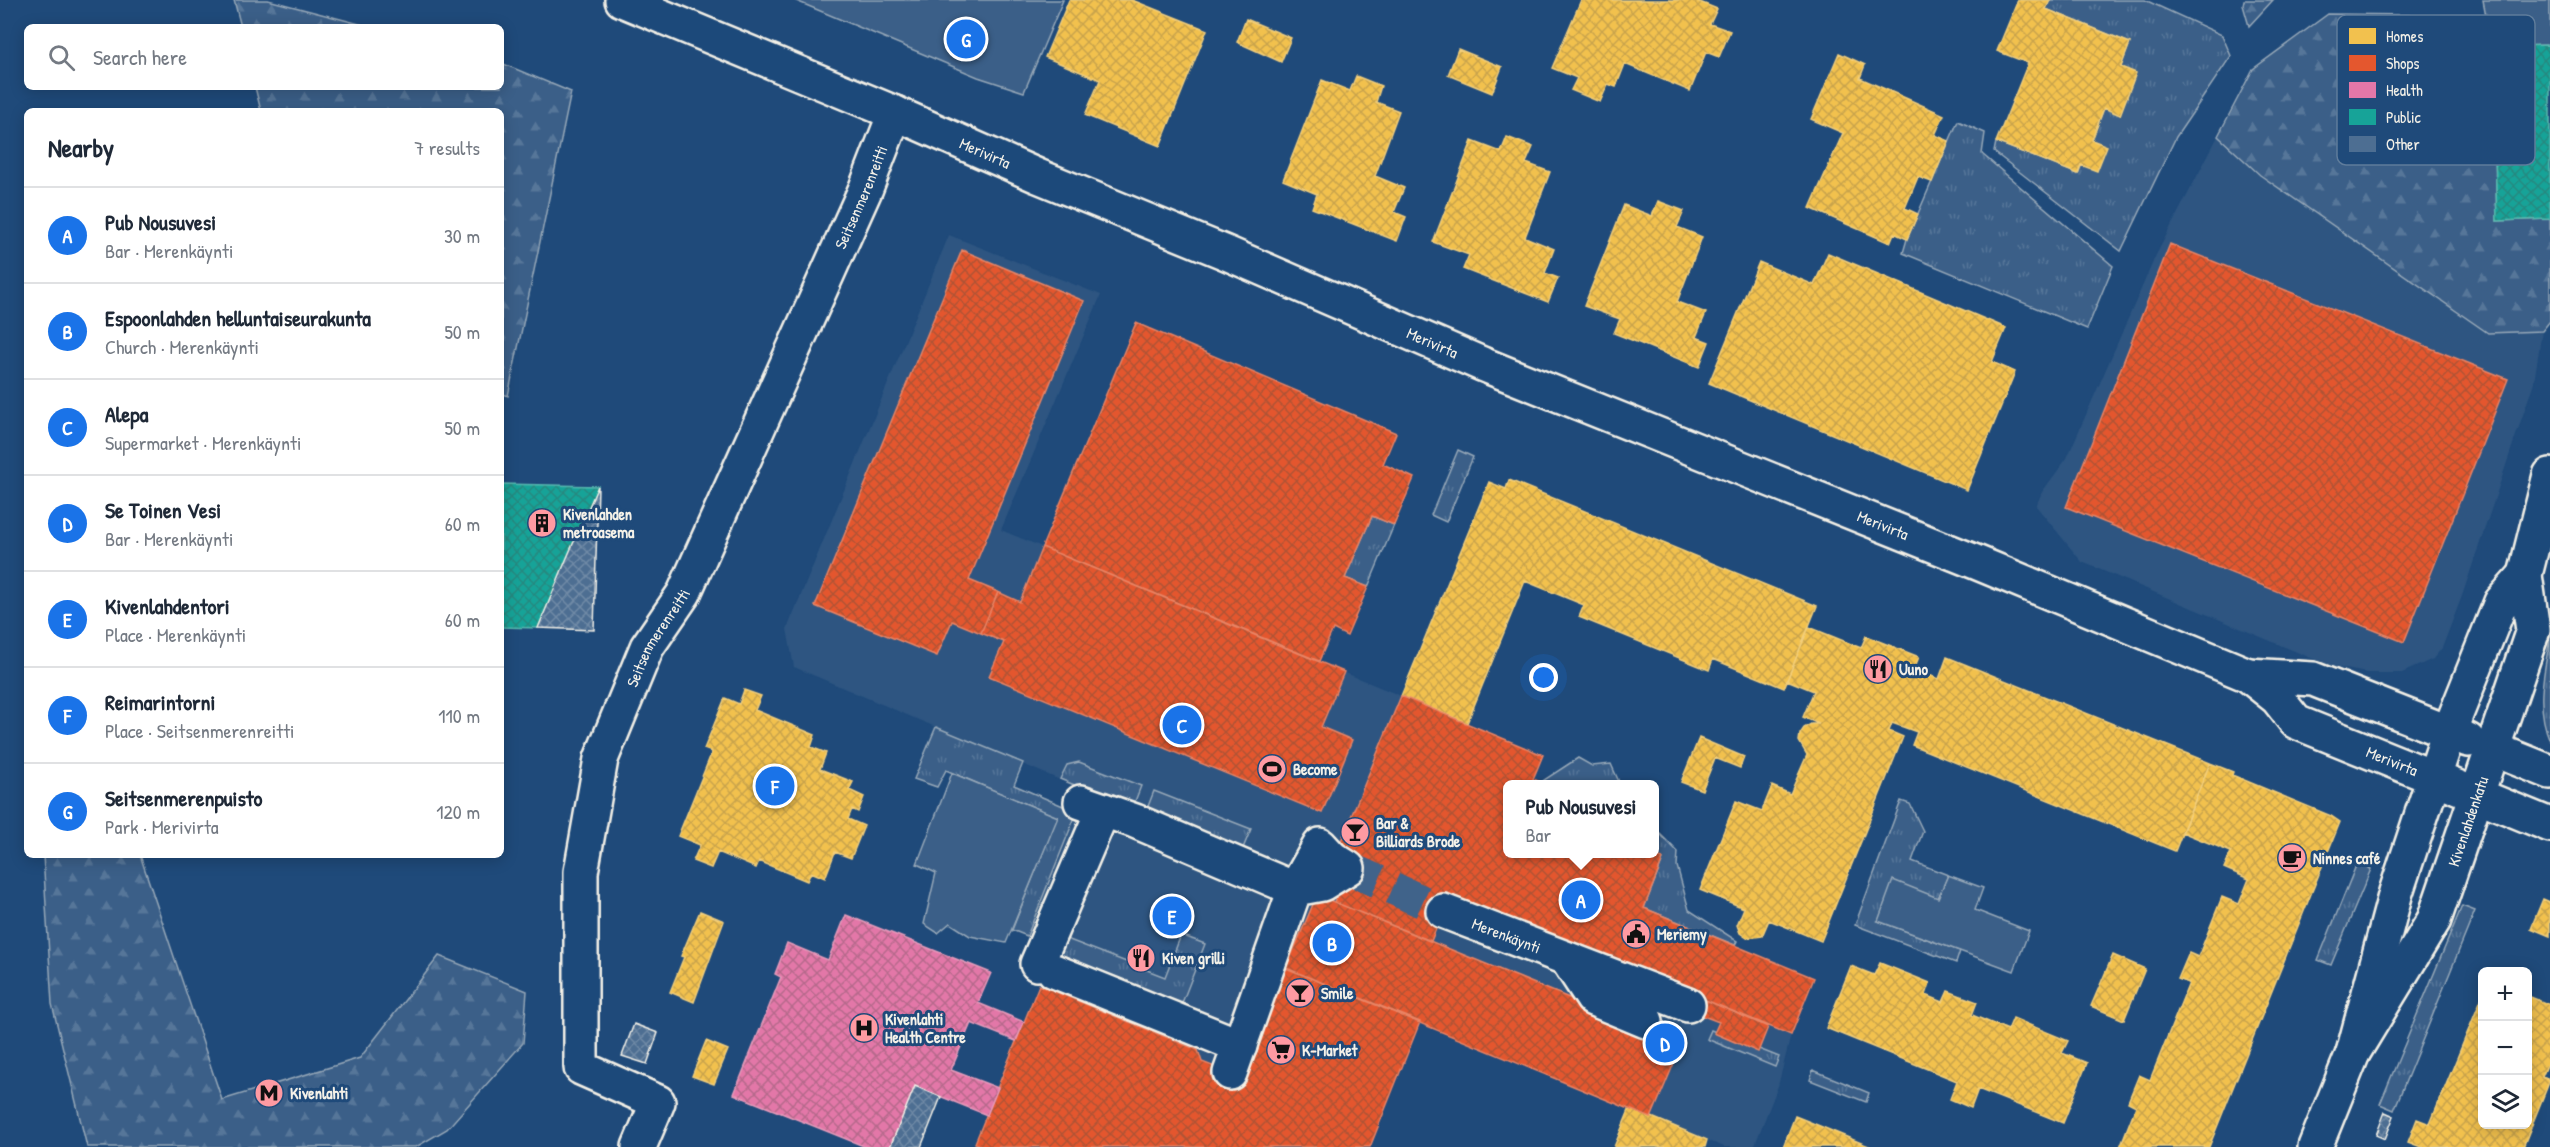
<!DOCTYPE html>
<html lang="en">
<head>
<meta charset="utf-8">
<style>
	:root { --surface:#fff; --page:#f6f6f7; --text:#1f2937; --muted:#747a83; --line:#e0e1e3; --accent:#1a73e8 }
	body { margin:0; font-family:"Patrick Hand",sans-serif; background:var(--page); color:var(--text) }
	.controls { position:absolute; right:18px; bottom:18px; display:grid; overflow:hidden; border-radius:9px; box-shadow:0 3px 15px #0003 }
	.controls button { width:54px; height:54px; display:grid; place-items:center; padding:0; border:0; border-bottom:2px solid var(--line); background:var(--surface); color:var(--text); font:30px sans-serif }
	.you { position:absolute; left:1544px; top:678px; width:21px; height:21px; margin:-15px; border:4px solid #fff; border-radius:50%; background:#1a73e8; box-shadow:0 0 0 9px #1a73e833 }
	.badge { display:grid; place-items:center; width:39px; height:39px; border-radius:50%; background:var(--accent); color:#fff; font-size:20px; font-weight:700 }
	.pin { position:absolute; translate:-50% -50%; border:3px solid #fff; box-shadow:0 2px 6px #0006 }
	.popup { position:absolute; left:1503px; top:780px; width:156px; height:78px; box-sizing:border-box; display:grid; place-content:center; border-radius:9px; background:var(--surface); filter:drop-shadow(0 2px 4px #0005); font-size:20px; white-space:nowrap; color:var(--muted) }
	.popup b { font-size:22px; color:var(--text) }
	.popup::after { content:''; position:absolute; left:50%; top:100%; margin-left:-12px; border:12px solid transparent; border-top-color:var(--surface) }
	.list { margin:0; padding:0; list-style:none }
	h2 { display:flex; justify-content:space-between; align-items:center; height:78px; margin:0; padding:0 24px; font-size:26px }
	h2 small { font-size:20px; font-weight:400; color:var(--muted) }
	.list li { display:grid; grid-template-columns:39px 1fr auto; gap:18px; align-items:center; box-sizing:border-box; height:96px; padding:0 24px; border-top:2px solid var(--line) }
	.list b { display:block; font-size:22px; white-space:nowrap }
	.list p { margin:0; font-size:20px; white-space:nowrap; color:var(--muted) }
	.list em { font-size:20px; font-style:normal; color:var(--muted) }
	.icon { flex:none; width:33px; height:33px; fill:none; stroke:currentColor; stroke-width:2; stroke-linecap:round; stroke-linejoin:round }
	.map { position:relative; flex:none; width:2550px; height:1147px; overflow:hidden }
	.search { position:absolute; background:var(--surface); box-shadow:0 3px 15px #0003; left:24px; top:24px; width:480px; height:66px; display:flex; align-items:center; gap:15px; box-sizing:border-box; padding:0 21px; border-radius:9px; color:var(--muted); font-size:22px }
	.panel { position:absolute; background:var(--surface); box-shadow:0 3px 15px #0003; left:24px; top:108px; width:480px; height:750px; border-radius:9px }
	.map>svg:first-child { display:block }
	.built { fill:#2d5581 }
	.grass { fill:url(#grass-tufts); stroke:#97a8b8; stroke-width:1.5 }
	.forest { fill:url(#forest-firs); stroke:#97a8b8; stroke-width:1.5 }
	.park { fill:#3a5f88; stroke:#97a8b8; stroke-width:1.5 }
	.homes { fill:url(#homes-cross-hatch); stroke:#f3cf7c; stroke-width:1.5 }
	.shops { fill:url(#shops-cross-hatch); stroke:#e98566; stroke-width:1.5 }
	.health { fill:url(#health-cross-hatch); stroke:#e89cbb; stroke-width:1.5 }
	.public { fill:url(#public-cross-hatch); stroke:#59bab0; stroke-width:1.5 }
	.building { fill:url(#building-cross-hatch); stroke:#f4f1e8; stroke-width:1.5 }
	.lines { fill:none; stroke-linecap:round; stroke-linejoin:round }
	.street-tunnel { stroke:#3f638a; stroke-width:33; stroke-dasharray:33 16; stroke-linecap:butt }
	.street-casing { stroke:#f4f1e8; stroke-width:38 }
	.secondary-casing { stroke:#f4f1e8; stroke-width:38 }
	.street { stroke:#1f4a7a; stroke-width:33 }
	.secondary { stroke:#1f4a7a; stroke-width:33 }
	.labels { text-anchor:middle; dominant-baseline:central; stroke-width:6; stroke-linejoin:round; paint-order:stroke }
	.street-label { font-size:16px; fill:#f4f1e8; stroke:#1f4a7a }
	.poi-label { font-size:16px; font-weight:bold; fill:#f4f1e8; stroke:#1f4a7a; text-anchor:start }
	.key { fill:#1f4a7a; stroke:#5f7c9b; stroke-width:1.5 }
	.key-label { font-size:16px; fill:#f4f1e8 }
</style>
</head>
<body>
<div class="map">
<svg width="2550" height="1147" viewBox="0 0 2550 1147">
	<defs>
		<pattern id="grass-tufts" width="24" height="20" patternUnits="userSpaceOnUse" patternTransform="scale(1.5)"><rect width="24" height="20" fill="#3a5f88"/><path d="M3 7l-1-3M5 7V3M7 7l1-3M15 17l-1-3M17 17v-4M19 17l1-3" fill="none" stroke="#577699"/></pattern>
		<pattern id="forest-firs" width="22" height="20" patternUnits="userSpaceOnUse" patternTransform="scale(1.5)"><rect width="22" height="20" fill="#3a5f88"/><path d="M5 1l3.5 6h-7zM16 11l3.5 6h-7z" fill="#577699"/></pattern>
		<pattern id="homes-cross-hatch" width="8" height="8" patternUnits="userSpaceOnUse" patternTransform="scale(1.5)"><rect width="8" height="8" fill="#f2c14e"/><path d="M0 0l8 8M0 8l8-8" fill="none" stroke="#c8a34c"/></pattern>
		<pattern id="shops-cross-hatch" width="8" height="8" patternUnits="userSpaceOnUse" patternTransform="scale(1.5)"><rect width="8" height="8" fill="#e4572e"/><path d="M0 0l8 8M0 8l8-8" fill="none" stroke="#ae5236"/></pattern>
		<pattern id="health-cross-hatch" width="8" height="8" patternUnits="userSpaceOnUse" patternTransform="scale(1.5)"><rect width="8" height="8" fill="#e377a8"/><path d="M0 0l8 8M0 8l8-8" fill="none" stroke="#b5698b"/></pattern>
		<pattern id="public-cross-hatch" width="8" height="8" patternUnits="userSpaceOnUse" patternTransform="scale(1.5)"><rect width="8" height="8" fill="#17a398"/><path d="M0 0l8 8M0 8l8-8" fill="none" stroke="#26887f"/></pattern>
		<pattern id="building-cross-hatch" width="8" height="8" patternUnits="userSpaceOnUse" patternTransform="scale(1.5)"><rect width="8" height="8" fill="#4d6e92"/><path d="M0 0l8 8M0 8l8-8" fill="none" stroke="#708aa6"/></pattern>
	</defs>
	<rect width="100%" height="100%" fill="#1f4a7a"/>
	<filter id="ink" filterUnits="userSpaceOnUse"><feTurbulence type="fractalNoise" baseFrequency=".0167" numOctaves="2"/><feDisplacementMap in="SourceGraphic" scale="12" xChannelSelector="R" yChannelSelector="G"/><feConvolveMatrix kernelMatrix="1 2 1 2 8 2 1 2 1" color-interpolation-filters="sRGB"/></filter>
	<g filter="url(#ink)">
		<!-- built -->
		<path class="built" d="M2218 136 2260 175 2488 333 2542 331 2534 382 2462 596 2442 648 2433 659 2402 673H2367L2330 666 2082 562 2036 506 2042 492 2067 458 2156 255Z
			M949 235 1101 295 1001 530 1543 755 1533 779 1546 784H1508V854H1649L1663 859 1644 908 1814 978 1791 1035 1778 1086 1754 1147H1724L1420 1022 1370 1147H985L975 1143 1039 985 1026 948 1027 936 1086 791 794 667 787 629Z"/>
		<!-- grass -->
		<path class="grass" d="M2050 0H2145L2222 35 2231 56 2176 137 2121 251 1994 152 1996 142 2078 174 2130 43 2046 9Z
			M1958 121 1985 133 1982 154 2113 266 2087 329 1903 253 1907 239Z
			M1458 450 1473 457 1446 522 1431 515Z
			M1372 516 1394 525 1368 587 1345 578Z
			M2550 638V741C2535 706 2544 674 2550 638Z
			M936 727 1023 763 1014 785 1077 812 1027 936 1012 930 1057 817 946 770 937 787 914 779Z
			M1578 758 1592 766 1611 764 1620 784H1546L1541 782Z
			M1079 762 1141 786 1132 809 1060 779 1067 765Z
			M1154 791 1251 829 1241 853 1145 814Z
			M1901 801 1910 804 1923 831 1912 861 1948 875 1939 898 1878 921 1960 951 1956 963 1855 925Z
			M1655 829 1678 852 1677 866 1689 910 1737 941 1735 945 1644 908 1663 860 1649 854H1654Z
			M2357 863 2371 869 2331 965 2318 960Z
			M2462 906 2475 911 2394 1110 2380 1104Z
			M1181 935 1205 944 1180 1008 1051 958 1059 936 1165 977Z
			M1711 1030 1779 1057 1775 1067 1707 1039Z
			M1813 1070 1869 1093 1866 1102 1810 1080Z"/>
		<!-- forest -->
		<path class="forest" d="M234 0H268L371 27H241Z
			M2244 0H2273L2249 26 2243 5Z
			M2328 14 2418 15 2492 47 2497 221 2550 219V321L2542 331 2488 333 2260 175 2218 136 2253 69Z
			M501 63 571 92 508 396 501 393V111H261L255 87H501Z
			M43 855H140L222 1100 360 1058 439 956 527 991 523 1043 447 1129 416 1147H87L52 1004Z"/>
		<!-- park -->
		<path class="park" d="M794 0H1063L1024 92 978 77Z
			M2483 0H2550V45L2492 47Z
			M952 773 1058 817 1006 943 970 936 950 923 938 933 924 924 936 873 917 864Z
			M1948 875 1983 888 1975 910 2029 931 2014 971 1878 921 1893 880 1938 898Z"/>
		<!-- homes -->
		<path class="homes" d="M1069 0H1132L1207 30 1160 146 1085 115 1100 80 1045 57Z
			M1581 0H1695L1717 9 1710 24 1730 31 1719 57 1706 52 1690 91 1625 64 1616 87 1608 84 1600 102 1571 90 1577 78 1552 68Z
			M2018 0H2050L2046 9 2130 43 2121 67 2136 73 2120 115 2104 108 2092 140 2107 146 2097 171 2081 165 2078 174 1996 142 2028 63 1997 51Z
			M1246 19 1291 38 1281 62 1237 42Z
			M1458 49 1502 67 1492 93 1448 75Z
			M1839 53 1865 65 1860 78 1944 115 1935 135 1949 141 1932 182 1918 177 1905 208 1918 214 1907 239 1894 233 1890 243 1810 208 1843 133 1811 119Z
			M1356 76 1381 86 1376 102 1399 111 1375 176 1404 188 1394 212 1406 217 1397 241 1312 208 1317 194 1283 180 1322 80 1350 91Z
			M1507 137 1533 147 1526 163 1550 172 1525 237 1554 249 1545 273 1558 278 1548 302 1463 269 1469 255 1433 242 1472 141 1501 152Z
			M1658 201 1684 211 1677 227 1702 237 1677 302 1706 313 1696 337 1709 342 1699 367 1614 333 1620 319 1584 306 1624 205 1652 216Z
			M1828 253 2006 328 1992 362 2015 372 1967 490 1709 383 1759 262 1814 285Z
			M1509 480 1817 606 1784 688 1713 659 1709 670 1579 617 1584 605 1525 581 1467 723 1401 696 1489 482 1506 489Z
			M1809 627 1861 648 1866 636 1919 657 1914 669 1939 679 1947 657 2210 763 2175 851 1912 745 1917 732 1892 723 1889 731 1903 737 1821 941 1769 920 1762 936 1747 938 1740 933 1737 925 1744 908 1700 890 1736 801 1762 811 1772 786 1790 794 1807 755 1799 741 1800 734 1804 728 1811 724H1819L1803 717 1814 691 1787 680Z
			M744 690 761 696 755 710 815 735 811 747 826 753 820 769 853 782 849 790 864 797 858 812 852 809 848 819 864 826 851 858 835 852 825 878 811 872 807 881 759 861 756 868 718 852 711 868 693 861 700 845 678 836 712 752 704 749 725 698 739 704Z
			M1699 738 1744 757 1740 768 1715 758 1702 790 1681 782Z
			M2210 763 2233 772 2232 775 2331 816 2340 822 2209 1147H2120L2136 1106 2128 1102 2139 1075 2150 1080 2189 983 2178 979 2189 953 2198 957 2222 897 2239 904 2249 879 2224 868 2231 852 2182 832Z
			M2543 899 2550 902V936L2531 928Z
			M700 911 724 921 694 1002 670 992 684 957 681 956Z
			M2113 955 2145 969 2124 1020 2091 1006Z
			M1880 963 1930 983 1926 995 1943 1002 1948 991 1977 1002 1972 1015 2008 1030 2013 1018 2068 1041 2062 1053 2087 1063 2063 1123 1978 1089 1971 1108 1950 1099 1957 1081 1826 1028 1851 966 1874 975Z
			M2528 996 2550 1005V1058L2542 1077 2550 1080 2523 1147H2421L2408 1142 2417 1119 2430 1124 2482 997V1124H2528Z
			M706 1041 728 1050 714 1084 692 1076Z
			M1630 1108 1707 1140 1705 1147H1614Z
			M1795 1116 1810 1122 1871 1147H1783Z"/>
		<!-- shops -->
		<path class="shops" d="M2170 244 2508 379 2404 642 2066 507Z
			M962 250 1084 301 969 580 998 592 981 633 952 621 937 656 815 606Z
			M1136 323 1396 433 1383 464 1414 478 1394 525 1372 516 1345 578 1368 587 1347 636 1333 629 1319 661 1042 547Z
			M1042 547 1344 672 1321 727 1352 740 1322 813 989 676 1004 642 981 633 998 592 1020 602Z
			M1401 696 1543 755 1533 779 1546 784H1508V854H1649L1663 859 1644 908 1814 978 1791 1035 1501 916H1479L1482 908 1450 895 1431 941 1334 902 1353 855 1338 848Z
			M1317 895 1682 1044 1651 1118 1286 968Z
			M1286 968 1420 1022 1370 1147H985L975 1143 1039 985 1198 1050 1202 1062 1243 1078Z
			M1701 998 1768 1027 1758 1052 1714 1033 1719 1022 1685 1009Z"/>
		<!-- health -->
		<path class="health" d="M846 915 991 973 978 1003 1024 1022 1016 1041 971 1023 951 1070 998 1088 987 1115 927 1091 914 1121 903 1116 890 1147H866L734 1094 781 977 775 974 787 943 828 960Z"/>
		<!-- public -->
		<path class="public" d="M2550 45V219L2497 221 2492 47Z
			M501 484 598 486 538 628 501 627Z"/>
		<!-- building -->
		<path class="building" d="M598 486 594 630 538 628 566 560Z
			M634 1024 658 1033 647 1064 622 1056Z
			M915 1086 941 1097 921 1147H890Z
			M2385 1112 2394 1116 2385 1139 2376 1135Z"/>
		<g class="lines">
			<!-- street-tunnel -->
			<path class="street-tunnel" d="M1348 868 1443 911"/>
			<!-- street casing -->
			<g class="street-casing">
				<g id="street">
					<path d="M2493 749 2550 772"/>
					<path d="M2477 795 2550 825"/>
					<path d="M1081 802 1135 821 1295 889 1322 884 1348 868 1332 858 1320 845 1295 889 1230 1073"/>
					<path id="s1" d="M1443 911 1688 1005"/>
					<path d="M1568 961 1593 999 1646 1021"/>
					<path d="M1037 964 1103 810"/>
					<path d="M1054 971 1240 1046"/>
					<path id="s2" d="M639 1147 658 1102 581 1068V872L601 759 647 647 684 593 866 188 895 113"/>
				</g>
			</g>
			<!-- secondary casing -->
			<g class="secondary-casing">
				<g id="secondary">
					<path id="s3" d="M622 0 895 113 1038 176 1224 252 1482 364 1978 563 2248 675 2277 698 2296 722 2477 795"/>
					<path d="M2248 675 2313 679 2468 740"/>
					<path id="s4" d="M2353 1053 2434 920 2533 630 2525 575 2550 475"/>
					<path d="M2315 1147 2353 1053 2396 892 2449 732 2501 602 2525 575"/>
				</g>
			</g>
			<!-- street -->
			<use href="#street" class="street"/>
			<!-- secondary -->
			<use href="#secondary" class="secondary"/>
		</g>
	</g>
	<!-- icons -->
	<defs>
		<g id="building-disc" transform="scale(1.5)"><circle r="9.5" fill="#ff9aa2" stroke="#1f4a7a"/><path d="M-4-6H4V6H1V3H-1V6H-4ZM-2.5-4.3h1.7v1.8h-1.7ZM.8-4.3h1.7v1.8H.8ZM-2.5-1h1.7V.8h-1.7ZM.8-1h1.7V.8H.8Z" fill="#111"/></g>
		<g id="restaurant-disc" transform="scale(1.5)"><circle r="9.5" fill="#ff9aa2" stroke="#1f4a7a"/><path d="M-5-6h1v4h1v-4h1v4h1v-4h1v5L-1.5 .5V6h-2V.5L-5-1ZM5-6V6H3V1.5H1.5Q1.5-4 5-6Z" fill="#111"/></g>
		<g id="stadium-disc" transform="scale(1.5)"><circle r="9.5" fill="#ff9aa2" stroke="#1f4a7a"/><path d="M0-5a6.5 5 0 1 0 0 10a6.5 5 0 1 0 0-10ZM-3.5-1.8h7v3.6h-7Z" fill="#111"/></g>
		<g id="bar-disc" transform="scale(1.5)"><circle r="9.5" fill="#ff9aa2" stroke="#1f4a7a"/><path d="M-6-5H6L.8 .8V4.5H3.5V6h-7V4.5H-.8V.8Z" fill="#111"/></g>
		<g id="cafe-disc" transform="scale(1.5)"><circle r="9.5" fill="#ff9aa2" stroke="#1f4a7a"/><path d="M-5.5-4.5H6V0H3Q3 3.5 0 3.5H-2.5Q-5.5 3.5-5.5 0ZM3-3.2v2h1.7v-2ZM-6 4.5H4V6H-6Z" fill="#111"/></g>
		<g id="civic-disc" transform="scale(1.5)"><circle r="9.5" fill="#ff9aa2" stroke="#1f4a7a"/><path d="M-.6-6.5H3V-4.5H.6V-3L4-1V1h2V6H-6V1h2V-1L-.6-3ZM-1.2 2.5V6h2.4V2.5Z" fill="#111"/></g>
		<g id="hospital-disc" transform="scale(1.5)"><circle r="9.5" fill="#ff9aa2" stroke="#1f4a7a"/><path d="M-5-5h3v3.5h4V-5h3V5h-3V1.5h-4V5h-3Z" fill="#111"/></g>
		<g id="supermarket-disc" transform="scale(1.5)"><circle r="9.5" fill="#ff9aa2" stroke="#1f4a7a"/><path d="M-6-5.5h2.5l.6 2H6L4.5 2H-2.5L-4.4-4H-6ZM-1.5 3.2a1.3 1.3 0 1 0 .1 0ZM3 3.2a1.3 1.3 0 1 0 .1 0Z" fill="#111"/></g>
		<g id="metro-disc" transform="scale(1.5)"><circle r="9.5" fill="#ff9aa2" stroke="#1f4a7a"/><path d="M-5.5 5V-5H-3L0 0L3-5H5.5V5H3V-.5L0 4L-3-.5V5Z" fill="#111"/></g>
	</defs>
	<g fill-rule="evenodd">
		<use href="#building-disc" x="542" y="523"/>
		<use href="#restaurant-disc" x="1878" y="669"/>
		<use href="#stadium-disc" x="1272" y="769"/>
		<use href="#bar-disc" x="1355" y="832"/>
		<use href="#cafe-disc" x="2292" y="858"/>
		<use href="#civic-disc" x="1636" y="934"/>
		<use href="#restaurant-disc" x="1141" y="958"/>
		<use href="#bar-disc" x="1300" y="993"/>
		<use href="#hospital-disc" x="864" y="1028"/>
		<use href="#supermarket-disc" x="1281" y="1050"/>
		<use href="#metro-disc" x="269" y="1093"/>
	</g>
	<g class="labels">
		<!-- street labels -->
		<g class="street-label">
			<text stroke="none"><textPath href="#s3" startOffset="394">Merivirta</textPath></text>
			<text stroke="none"><textPath href="#s2" startOffset="1064">Seitsenmerenreitti</textPath></text>
			<text stroke="none"><textPath href="#s3" startOffset="880">Merivirta</textPath></text>
			<text stroke="none"><textPath href="#s3" startOffset="1366">Merivirta</textPath></text>
			<text stroke="none"><textPath href="#s2" startOffset="578">Seitsenmerenreitti</textPath></text>
			<text stroke="none"><textPath href="#s3" startOffset="1932">Merivirta</textPath></text>
			<text stroke="none"><textPath href="#s4" startOffset="260">Kivenlahdenkatu</textPath></text>
			<text stroke="none"><textPath href="#s1" startOffset="68">Merenkäynti</textPath></text>
		</g>
		<!-- poi labels -->
		<g class="poi-label">
			<text x="563" y="514">Kivenlahden<tspan x="563" dy="18">metroasema</tspan></text>
			<text x="1899" y="669">Uuno</text>
			<text x="1293" y="769">Become</text>
			<text x="1376" y="823">Bar &amp;<tspan x="1376" dy="18">Billiards Brode</tspan></text>
			<text x="2313" y="858">Ninnes café</text>
			<text x="1657" y="934">Meriemy</text>
			<text x="1162" y="958">Kiven grilli</text>
			<text x="1321" y="993">Smile</text>
			<text x="885" y="1019">Kivenlahti<tspan x="885" dy="18">Health Centre</tspan></text>
			<text x="1302" y="1050">K-Market</text>
			<text x="290" y="1093">Kivenlahti</text>
		</g>
	</g>
	<!-- legend -->
	<rect x="2337" y="15" width="198" height="150" rx="9" class="key"/>
	<rect x="2349" y="28" width="27" height="16" fill="#f2c14e"/>
	<rect x="2349" y="55" width="27" height="16" fill="#e4572e"/>
	<rect x="2349" y="82" width="27" height="16" fill="#e377a8"/>
	<rect x="2349" y="109" width="27" height="16" fill="#17a398"/>
	<rect x="2349" y="136" width="27" height="16" fill="#4d6e92"/>
	<g class="key-label">
		<text x="2386" y="42">Homes</text>
		<text x="2386" y="69">Shops</text>
		<text x="2386" y="96">Health</text>
		<text x="2386" y="123">Public</text>
		<text x="2386" y="150">Other</text>
	</g>
</svg>
<div class="controls">
<button>+</button>
<button>−</button>
<button><svg class="icon" aria-label="layers" viewBox="0 0 24 24"><path d="M12 4l9 5-9 5-9-5zM3 14l9 5 9-5"/></svg></button>
</div>
<div class="you"></div>
<div class="pin badge" style="left:1581px;top:900px">A</div>
<div class="popup"><b>Pub Nousuvesi</b>Bar</div>
<div class="pin badge" style="left:1332px;top:943px">B</div>
<div class="pin badge" style="left:1182px;top:725px">C</div>
<div class="pin badge" style="left:1665px;top:1043px">D</div>
<div class="pin badge" style="left:1172px;top:916px">E</div>
<div class="pin badge" style="left:775px;top:786px">F</div>
<div class="pin badge" style="left:966px;top:39px">G</div>
<div class="search"><svg class="icon" aria-label="search" viewBox="0 0 24 24"><circle cx="10" cy="10" r="6"/><path d="M15 15l6 6"/></svg>Search here</div>
<section class="panel">
<h2>Nearby<small>7 results</small></h2>
<ul class="list">
<li><span class="badge">A</span><div><b>Pub Nousuvesi</b><p>Bar · Merenkäynti</p></div><em>30 m</em></li>
<li><span class="badge">B</span><div><b>Espoonlahden helluntaiseurakunta</b><p>Church · Merenkäynti</p></div><em>50 m</em></li>
<li><span class="badge">C</span><div><b>Alepa</b><p>Supermarket · Merenkäynti</p></div><em>50 m</em></li>
<li><span class="badge">D</span><div><b>Se Toinen Vesi</b><p>Bar · Merenkäynti</p></div><em>60 m</em></li>
<li><span class="badge">E</span><div><b>Kivenlahdentori</b><p>Place · Merenkäynti</p></div><em>60 m</em></li>
<li><span class="badge">F</span><div><b>Reimarintorni</b><p>Place · Seitsenmerenreitti</p></div><em>110 m</em></li>
<li><span class="badge">G</span><div><b>Seitsenmerenpuisto</b><p>Park · Merivirta</p></div><em>120 m</em></li>
</ul>
</section>
</div>
</body>
</html>
